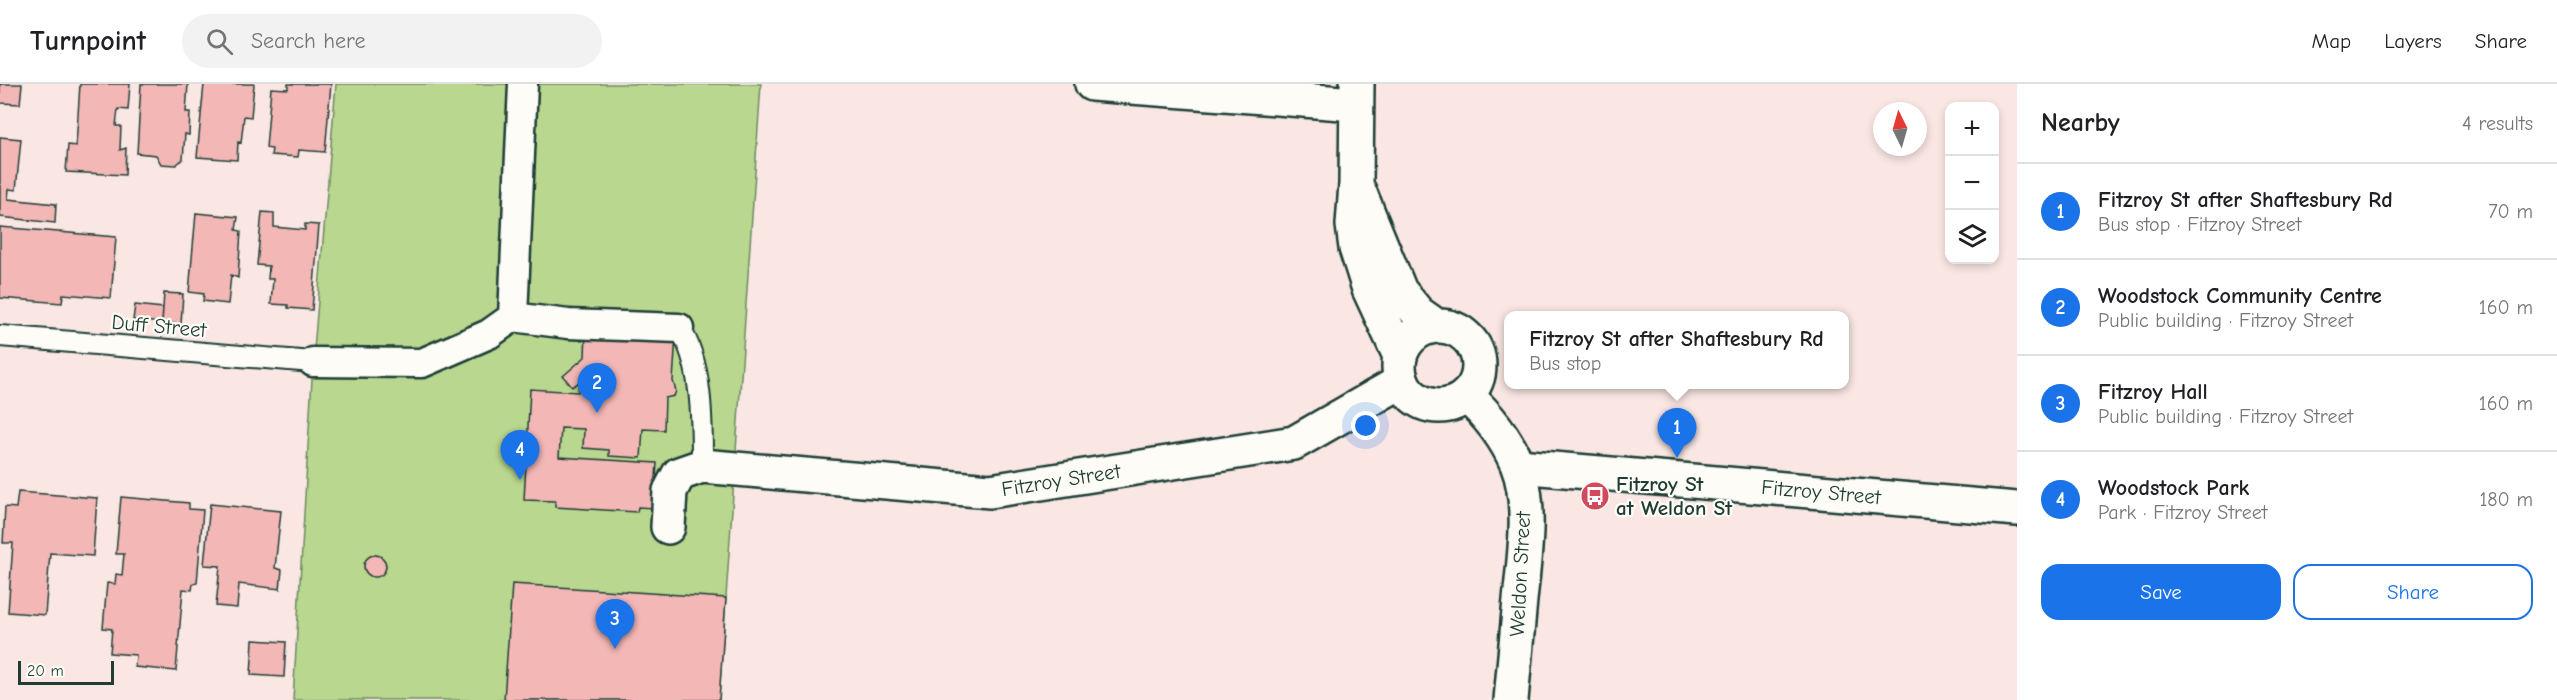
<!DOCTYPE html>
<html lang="en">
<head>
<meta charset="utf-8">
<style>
	:root { --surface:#fff; --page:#f2f2f2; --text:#202124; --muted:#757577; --line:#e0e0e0; --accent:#1a73e8 }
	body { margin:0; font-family:"Comic Neue",sans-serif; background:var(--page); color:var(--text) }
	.controls { position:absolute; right:18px; top:18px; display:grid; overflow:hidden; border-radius:12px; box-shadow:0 3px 9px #0003 }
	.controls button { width:54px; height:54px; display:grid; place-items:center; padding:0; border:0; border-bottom:2px solid var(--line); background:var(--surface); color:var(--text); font:30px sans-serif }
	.compass { position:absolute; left:1873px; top:18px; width:54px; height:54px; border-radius:50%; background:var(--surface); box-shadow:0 3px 9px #0003; rotate:355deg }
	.scale { position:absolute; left:18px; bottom:15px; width:96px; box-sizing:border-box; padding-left:6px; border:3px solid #1f3d34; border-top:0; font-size:16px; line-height:21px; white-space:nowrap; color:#1f3d34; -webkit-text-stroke:4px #fdfcf7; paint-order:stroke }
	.you { position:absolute; left:1366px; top:342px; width:21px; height:21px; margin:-15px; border:4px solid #fff; border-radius:50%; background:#1a73e8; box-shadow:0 0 0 9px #1a73e833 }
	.badge { display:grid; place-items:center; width:39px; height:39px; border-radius:50%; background:var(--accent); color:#fff; font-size:20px; font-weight:700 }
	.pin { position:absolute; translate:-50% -50px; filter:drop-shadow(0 2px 3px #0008) }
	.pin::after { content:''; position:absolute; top:32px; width:21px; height:18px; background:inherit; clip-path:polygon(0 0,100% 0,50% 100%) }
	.popup { position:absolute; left:1504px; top:227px; width:345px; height:78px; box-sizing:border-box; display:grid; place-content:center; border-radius:12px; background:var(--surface); filter:drop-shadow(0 2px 4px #0005); font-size:20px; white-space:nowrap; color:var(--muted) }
	.popup b { font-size:22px; color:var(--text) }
	.popup::after { content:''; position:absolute; left:50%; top:100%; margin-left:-12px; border:12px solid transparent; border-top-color:var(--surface) }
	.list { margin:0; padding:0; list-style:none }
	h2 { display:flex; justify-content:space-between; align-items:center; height:78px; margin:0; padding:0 24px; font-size:26px }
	h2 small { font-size:20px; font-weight:400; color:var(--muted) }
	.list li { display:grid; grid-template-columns:39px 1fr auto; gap:18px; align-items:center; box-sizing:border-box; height:96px; padding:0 24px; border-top:2px solid var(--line) }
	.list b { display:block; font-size:22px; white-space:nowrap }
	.list p { margin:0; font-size:20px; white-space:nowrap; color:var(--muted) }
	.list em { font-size:20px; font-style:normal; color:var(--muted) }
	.actions { display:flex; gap:12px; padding:18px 24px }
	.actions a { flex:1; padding:14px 0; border:2px solid var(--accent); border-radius:18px; text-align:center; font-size:21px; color:var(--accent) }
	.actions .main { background:var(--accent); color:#fff }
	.icon { flex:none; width:33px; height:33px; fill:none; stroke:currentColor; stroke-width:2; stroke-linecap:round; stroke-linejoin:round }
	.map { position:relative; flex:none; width:2017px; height:616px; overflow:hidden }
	header { display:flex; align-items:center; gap:36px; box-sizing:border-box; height:84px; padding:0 30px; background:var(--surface); border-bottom:2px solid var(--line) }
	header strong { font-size:28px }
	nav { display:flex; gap:33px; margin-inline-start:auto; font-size:21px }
	.search { width:420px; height:54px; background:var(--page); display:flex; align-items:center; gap:15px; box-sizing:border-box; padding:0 21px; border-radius:33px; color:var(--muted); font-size:22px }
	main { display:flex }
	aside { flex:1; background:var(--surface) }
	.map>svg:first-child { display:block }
	.green { fill:#b9d78f; stroke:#6c8a62; stroke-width:1.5 }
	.building { fill:#f3b7b6; stroke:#1f3d34; stroke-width:1.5 }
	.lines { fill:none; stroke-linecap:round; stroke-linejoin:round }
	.service-casing { stroke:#1f3d34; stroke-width:24 }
	.pedestrian-casing { stroke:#1f3d34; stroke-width:33 }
	.minor-casing { stroke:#1f3d34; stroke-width:38 }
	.tertiary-casing { stroke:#1f3d34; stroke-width:38 }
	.service { stroke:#fdfcf7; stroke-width:20 }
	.pedestrian { stroke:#fdfcf7; stroke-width:28 }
	.minor { stroke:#fdfcf7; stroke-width:33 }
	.tertiary { stroke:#fdfcf7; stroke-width:33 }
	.labels { text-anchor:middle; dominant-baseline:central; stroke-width:4.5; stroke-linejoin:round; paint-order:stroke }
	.street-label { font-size:21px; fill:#1f3d34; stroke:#fdfcf7 }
	.poi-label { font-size:21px; font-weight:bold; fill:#1f3d34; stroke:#fdfcf7; text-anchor:start }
</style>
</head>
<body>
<header>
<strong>Turnpoint</strong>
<div class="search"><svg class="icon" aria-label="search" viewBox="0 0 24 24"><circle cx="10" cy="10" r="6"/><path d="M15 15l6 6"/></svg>Search here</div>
<nav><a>Map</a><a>Layers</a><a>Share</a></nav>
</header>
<main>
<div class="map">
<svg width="2017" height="616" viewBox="0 0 2017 616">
	<rect width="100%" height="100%" fill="#fae7e4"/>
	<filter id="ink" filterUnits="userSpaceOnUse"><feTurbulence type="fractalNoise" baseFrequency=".0167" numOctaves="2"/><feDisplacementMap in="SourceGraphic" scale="12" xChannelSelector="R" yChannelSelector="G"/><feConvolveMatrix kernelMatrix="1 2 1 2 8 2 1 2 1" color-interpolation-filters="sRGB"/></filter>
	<g filter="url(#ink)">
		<!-- green -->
		<path class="green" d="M336 0H761L719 616H293L313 278Z"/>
		<!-- building -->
		<path class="building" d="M0 0H22L20 20 0 19Z
			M80 0H130L128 26 118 25 116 42H121L120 66 126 64 125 91 66 88 68 61 76 62Z
			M141 0H188L186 28H190L189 51 185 50 183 75 176 81 161 80 156 71 137 69Z
			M204 0H254L251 33 244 32 241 59 238 58 237 76 197 73Z
			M288 0H331L325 68 299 66 298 73 271 71 272 65 266 64 271 4 288 5Z
			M0 53 21 55 16 106 9 105 8 115 56 120 55 139 0 133Z
			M262 128 274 129V143L305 146V140L319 141 312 226 288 224V221L271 220 273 195H268L269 182 257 181Z
			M196 129 238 133 236 146 241 147 238 194 231 191 228 220 203 217 204 210 189 208Z
			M0 143 116 153 111 214 63 210 62 219 0 214Z
			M164 209 183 210 181 240 162 239Z
			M135 221 163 224 162 239 133 236Z
			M586 245 676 251 673 297 676 307 674 312 665 314 664 346 643 345 641 374 609 372V366L583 364 584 345 561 344 559 373 657 379 654 424 638 423 637 428 555 423V417L524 416 530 305 578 308 579 298 572 303 563 292 585 273Z
			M18 408 97 414 93 472 50 469 45 531 8 528 13 459H3L5 423 16 424Z
			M121 413 189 419V425L203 426 197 499 193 500 192 506 183 505 176 587 135 583 136 571 110 569 112 545 103 544 107 499 115 500 116 490 122 491 124 470H116Z
			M210 420 281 427 275 484 282 486 280 505 239 500 237 524 216 522 220 482 204 481Z
			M364 482a11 11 0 1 1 22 0a11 11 0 1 1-22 0Z
			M512 500 726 514 719 616H504Z
			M253 556 286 558 284 593 251 591Z"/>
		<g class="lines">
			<!-- service casing -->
			<g class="service-casing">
				<path id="service" d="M679 244C703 277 702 342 702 382
					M0 252 313 278"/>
			</g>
			<!-- pedestrian casing -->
			<g class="pedestrian-casing">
				<path id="pedestrian" d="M513 233 523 0
					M313 278 422 279 489 250 513 233 568 240 679 244"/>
			</g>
			<!-- minor casing -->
			<g class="minor-casing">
				<path id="minor" d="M1092 0 1355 20
					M1518 382 2017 425
					M668 443 670 407 679 390 702 382 990 407 1294 359 1402 297"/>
			</g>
			<!-- tertiary casing -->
			<g class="tertiary-casing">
				<path id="tertiary" d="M1357 0 1356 100 1353 141 1356 164 1369 205 1400 272
					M1359 107 1400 207 1418 229 1435 241
					M1399 282a40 40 0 1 1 80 0a40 40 0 1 1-80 0Z
					M1466 311C1488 331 1505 352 1517 380 1533 419 1524 475 1520 516 1517 549 1514 583 1511 616"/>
			</g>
			<!-- service -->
			<use href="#service" class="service"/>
			<!-- pedestrian -->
			<use href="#pedestrian" class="pedestrian"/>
			<!-- minor -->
			<use href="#minor" class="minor"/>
			<!-- tertiary -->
			<use href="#tertiary" class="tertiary"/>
		</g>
	</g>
	<!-- icons -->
	<defs>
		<g id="bus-disc" transform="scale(1.5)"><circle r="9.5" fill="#d1495b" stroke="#fdfcf7"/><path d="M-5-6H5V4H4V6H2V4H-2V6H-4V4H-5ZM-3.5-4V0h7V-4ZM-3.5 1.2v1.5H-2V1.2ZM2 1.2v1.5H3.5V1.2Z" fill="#fff"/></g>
	</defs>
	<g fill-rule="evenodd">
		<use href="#bus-disc" x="1595" y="412"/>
	</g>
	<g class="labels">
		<!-- street labels -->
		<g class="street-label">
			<text transform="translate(159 242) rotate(5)">Duff Street</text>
			<text transform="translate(1061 396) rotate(-9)">Fitzroy Street</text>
			<text transform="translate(1821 408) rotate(5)">Fitzroy Street</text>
			<text transform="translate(1520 490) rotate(-87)">Weldon Street</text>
		</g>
		<!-- poi labels -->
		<g class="poi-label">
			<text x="1616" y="400">Fitzroy St<tspan x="1616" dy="24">at Weldon St</tspan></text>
		</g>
	</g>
</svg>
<div class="controls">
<button>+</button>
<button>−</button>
<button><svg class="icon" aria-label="layers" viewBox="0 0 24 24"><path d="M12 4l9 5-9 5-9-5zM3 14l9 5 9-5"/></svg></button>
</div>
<svg class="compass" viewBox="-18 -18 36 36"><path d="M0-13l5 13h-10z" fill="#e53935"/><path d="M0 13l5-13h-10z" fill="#757577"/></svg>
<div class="scale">20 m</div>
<div class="you"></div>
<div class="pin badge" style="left:1677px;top:374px">1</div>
<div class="popup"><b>Fitzroy St after Shaftesbury Rd</b>Bus stop</div>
<div class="pin badge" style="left:597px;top:329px">2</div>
<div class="pin badge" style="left:615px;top:565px">3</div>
<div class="pin badge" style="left:520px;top:396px">4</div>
</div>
<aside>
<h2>Nearby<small>4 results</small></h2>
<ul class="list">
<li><span class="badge">1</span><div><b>Fitzroy St after Shaftesbury Rd</b><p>Bus stop · Fitzroy Street</p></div><em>70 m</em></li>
<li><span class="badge">2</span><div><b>Woodstock Community Centre</b><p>Public building · Fitzroy Street</p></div><em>160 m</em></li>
<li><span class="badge">3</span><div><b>Fitzroy Hall</b><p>Public building · Fitzroy Street</p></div><em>160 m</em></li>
<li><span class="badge">4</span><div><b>Woodstock Park</b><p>Park · Fitzroy Street</p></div><em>180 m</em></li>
</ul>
<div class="actions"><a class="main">Save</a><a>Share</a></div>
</aside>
</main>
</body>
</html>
